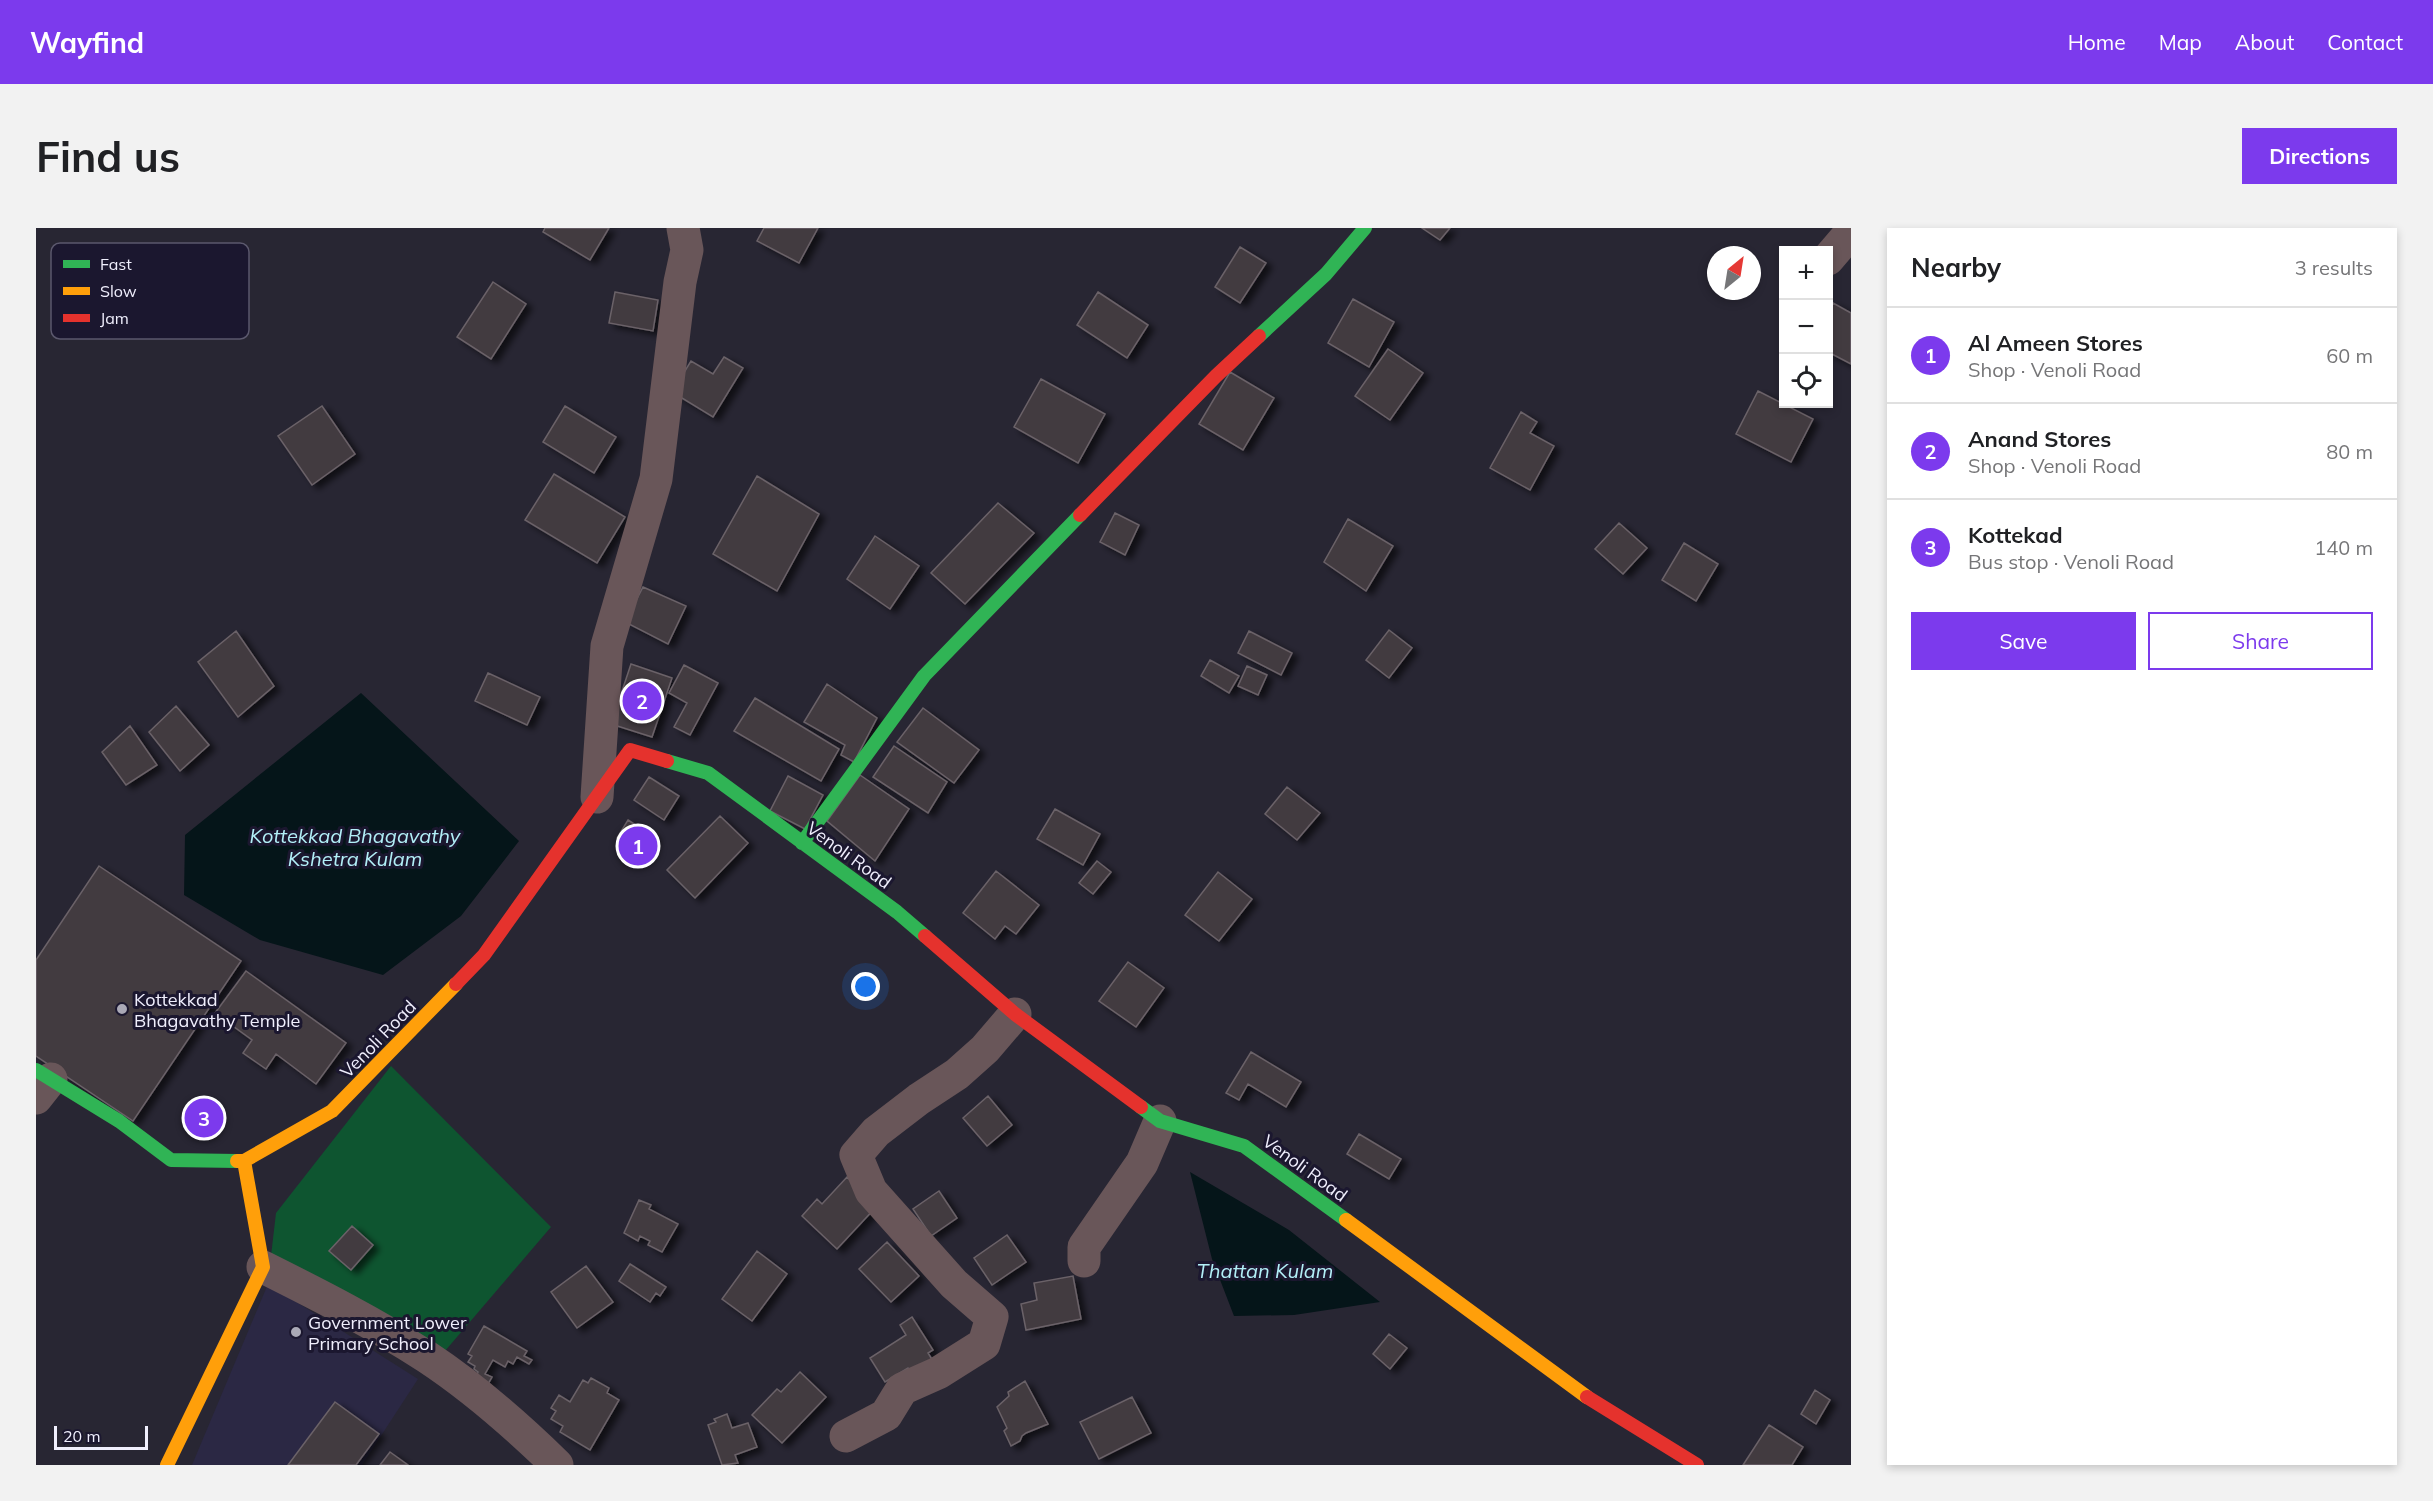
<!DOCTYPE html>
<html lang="en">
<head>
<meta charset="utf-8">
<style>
	:root { --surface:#fff; --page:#f2f2f2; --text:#202124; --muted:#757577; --line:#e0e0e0; --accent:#7c3aed }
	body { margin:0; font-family:Mulish,sans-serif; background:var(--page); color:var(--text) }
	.controls { position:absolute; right:18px; top:18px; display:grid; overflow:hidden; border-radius:0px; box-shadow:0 3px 9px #0003 }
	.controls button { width:54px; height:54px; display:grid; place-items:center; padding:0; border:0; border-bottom:2px solid var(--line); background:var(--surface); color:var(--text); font:30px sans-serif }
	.compass { position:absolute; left:1671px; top:18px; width:54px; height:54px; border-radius:50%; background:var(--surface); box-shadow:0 3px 9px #0003; rotate:30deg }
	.scale { position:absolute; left:18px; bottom:15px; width:94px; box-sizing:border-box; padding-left:6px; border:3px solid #f0effd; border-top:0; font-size:16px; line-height:21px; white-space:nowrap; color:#f0effd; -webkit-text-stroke:4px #1b172f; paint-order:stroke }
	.you { position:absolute; left:830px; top:759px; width:21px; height:21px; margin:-15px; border:4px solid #fff; border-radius:50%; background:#1a73e8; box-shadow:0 0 0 9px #1a73e833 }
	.badge { display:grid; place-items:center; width:39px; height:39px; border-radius:50%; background:var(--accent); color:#fff; font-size:20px; font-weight:700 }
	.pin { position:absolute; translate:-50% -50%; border:3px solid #fff; box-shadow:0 2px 6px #0006 }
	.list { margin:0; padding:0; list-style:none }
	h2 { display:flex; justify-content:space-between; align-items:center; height:78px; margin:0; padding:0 24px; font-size:26px }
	h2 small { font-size:20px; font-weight:400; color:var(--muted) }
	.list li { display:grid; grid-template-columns:39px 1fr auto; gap:18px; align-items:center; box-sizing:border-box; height:96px; padding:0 24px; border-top:2px solid var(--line) }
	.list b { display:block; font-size:22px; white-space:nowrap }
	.list p { margin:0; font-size:20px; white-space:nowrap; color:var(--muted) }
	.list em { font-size:20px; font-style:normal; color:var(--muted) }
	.actions { display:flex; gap:12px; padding:18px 24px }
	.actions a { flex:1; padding:14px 0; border:2px solid var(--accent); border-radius:0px; text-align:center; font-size:21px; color:var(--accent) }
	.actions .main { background:var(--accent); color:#fff }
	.icon { flex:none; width:33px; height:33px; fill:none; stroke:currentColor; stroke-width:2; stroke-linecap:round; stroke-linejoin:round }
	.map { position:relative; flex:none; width:1815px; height:1237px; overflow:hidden; border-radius:0px }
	header { display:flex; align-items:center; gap:36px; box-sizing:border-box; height:84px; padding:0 30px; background:var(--accent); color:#fff }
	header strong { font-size:28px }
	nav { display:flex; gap:33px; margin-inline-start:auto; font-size:21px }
	.intro { display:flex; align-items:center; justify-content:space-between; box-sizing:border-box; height:144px; padding:0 36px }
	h1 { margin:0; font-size:42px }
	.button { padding:15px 27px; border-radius:0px; background:var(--accent); color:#fff; font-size:21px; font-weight:700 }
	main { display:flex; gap:36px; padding:0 36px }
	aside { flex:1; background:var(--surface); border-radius:0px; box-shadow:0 3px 9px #0003 }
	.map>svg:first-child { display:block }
	.built { fill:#2b2844 }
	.green { fill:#0e5530 }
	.water { fill:#051519 }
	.building { fill:#433b41; stroke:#6b6268; stroke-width:1.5; filter:url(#shadow) }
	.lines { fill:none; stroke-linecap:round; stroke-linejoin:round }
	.street { stroke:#695659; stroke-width:33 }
	.fast { stroke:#30b455; stroke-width:14 }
	.slow { stroke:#ff9f0a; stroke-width:14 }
	.jam { stroke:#e5322d; stroke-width:14 }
	.poi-dot { fill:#aaa9b6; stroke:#1b172f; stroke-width:2 }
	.labels { text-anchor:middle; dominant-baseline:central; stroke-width:6; stroke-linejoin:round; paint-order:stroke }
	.street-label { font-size:18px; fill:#f0effd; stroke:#1b172f }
	.poi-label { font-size:18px; fill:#f0effd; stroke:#1b172f; text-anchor:start }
	.water-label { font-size:20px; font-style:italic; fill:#b2eff7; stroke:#1b172f }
	.key { fill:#1b172f; stroke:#5b586d; stroke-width:1.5 }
	.key-label { font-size:16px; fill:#f0effd }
</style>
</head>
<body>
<header>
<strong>Wayfind</strong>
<nav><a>Home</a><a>Map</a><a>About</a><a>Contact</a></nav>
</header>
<div class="intro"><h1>Find us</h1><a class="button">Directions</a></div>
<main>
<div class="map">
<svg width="1815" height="1237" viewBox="0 0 1815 1237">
	<defs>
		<filter id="shadow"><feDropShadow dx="6" dy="4" stdDeviation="3" flood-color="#0009"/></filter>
	</defs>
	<rect width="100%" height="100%" fill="#282633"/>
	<!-- built -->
	<path class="built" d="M232 1056 382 1151 326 1237H156Z"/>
	<!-- green -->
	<path class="green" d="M355 838 515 999 409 1123 235 1028 240 985Z"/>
	<!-- water -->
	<path class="water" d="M325 465 483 613 425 688 347 747 224 712 148 667 149 607Z
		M1154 944 1253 1002 1344 1074 1258 1087 1198 1088 1176 1031Z"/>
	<!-- building -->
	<path class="building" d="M509 0H573L554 32 507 4Z
		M728 0H782L763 35 721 13Z
		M1386 0H1414L1404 12Z
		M1204 19 1230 35 1204 75 1179 59Z
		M457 54 490 76 455 131 421 109Z
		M579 64 622 72 617 103 573 95Z
		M1062 64 1112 97 1091 130 1041 97Z
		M1317 71 1358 94 1333 139 1292 115Z
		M1797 75 1815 85V136L1792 124V82Z
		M1352 121 1387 145 1354 192 1319 168Z
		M688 129 707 140 677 189 636 164 655 133 677 146Z
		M1194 144 1238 170 1207 222 1163 196Z
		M1005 151 1069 186 1042 235 978 199Z
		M1722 163 1777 191 1755 234 1700 206Z
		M286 178 319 226 276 257 242 208Z
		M529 178 580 209 558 245 507 214Z
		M1485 184 1501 194 1494 205 1518 218 1494 262 1454 240Z
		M518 246 589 289 561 335 489 292Z
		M721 248 783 286 741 363 677 326Z
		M962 275 998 305 929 376 895 345Z
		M1079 285 1103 297 1089 327 1064 314Z
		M1312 291 1357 318 1330 363 1288 334Z
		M1583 295 1611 320 1587 346 1559 321Z
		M839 308 883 338 854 381 811 351Z
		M1648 315 1682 336 1660 373 1626 352Z
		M607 359 650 378 632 416 589 394Z
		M1353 402 1376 420 1353 450 1330 432Z
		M200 403 238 458 202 489 162 434Z
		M1213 403 1256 425 1245 447 1202 425Z
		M1174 432 1203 448 1193 465 1165 448Z
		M595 436 636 450 616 509 575 496Z
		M648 437 682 455 654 507 638 499 651 475 633 465Z
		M1211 438 1231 447 1222 467 1202 458Z
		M452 445 504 469 491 497 439 473Z
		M791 456 841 490 818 534 805 527 809 517 768 494Z
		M719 470 803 521 785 553 698 503Z
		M140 478 173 517 144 543 113 504Z
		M887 480 943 522 918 555 861 514Z
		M94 498 121 537 90 557 66 524Z
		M858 518 911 554 892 585 837 549Z
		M824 547 873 581 839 633 791 593Z
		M752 548 787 567 769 601 734 583Z
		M613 549 643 568 628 592 598 572Z
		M1251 559 1284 585 1261 612 1229 586Z
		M1019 581 1064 606 1047 637 1001 611Z
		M684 588 712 615 659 670 631 642Z
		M592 592 618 609 606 627 581 610Z
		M1061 633 1075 644 1057 666 1043 655Z
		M63 638 205 733 97 893 0 828V732Z
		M960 643 1003 677 980 706 969 698 959 711 927 685Z
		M1182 644 1216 671 1183 713 1149 687Z
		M1092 734 1128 760 1100 799 1063 773Z
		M210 743 310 815 280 856 240 826 230 841 207 825 216 812 179 785Z
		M1215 824 1265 854 1250 879 1212 856 1203 872 1190 865Z
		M952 868 976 897 951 918 927 890Z
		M1323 906 1365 931 1353 951 1311 926Z
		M811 949 841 978 801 1021 766 988 781 971 786 976Z
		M903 963 921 990 895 1008 877 981Z
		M603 972 615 977 613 981 642 996 626 1024 612 1017 614 1013 604 1008 602 1013 588 1005Z
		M316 998 337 1017 315 1042 293 1023Z
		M971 1007 990 1034 956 1057 938 1030Z
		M851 1014 883 1048 855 1074 823 1041Z
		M721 1023 751 1046 716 1093 686 1071Z
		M594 1036 630 1059 624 1068 620 1065 614 1074 583 1053Z
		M550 1038 577 1074 541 1100 515 1064Z
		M1037 1048 1045 1091 990 1102 985 1076 1001 1072 998 1055Z
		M876 1089 897 1122 892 1125 897 1133 876 1146 872 1140 849 1154 834 1130 870 1107 864 1097Z
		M448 1098 491 1123 488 1128 496 1132 493 1136 481 1129 477 1136 472 1133 469 1139 457 1132 449 1146 456 1149 452 1156 440 1149 442 1144 438 1141 439 1138 432 1134 436 1128 432 1126Z
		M1353 1106 1371 1120 1354 1141 1337 1126Z
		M764 1144 790 1169 746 1215 716 1187 741 1161 745 1164Z
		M555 1150 573 1160 571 1165 583 1172 554 1222 524 1204 527 1198 515 1191 520 1183 515 1180 523 1167 534 1174 547 1152 552 1155Z
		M989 1153 1012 1196 990 1205 986 1208 984 1213 975 1218 968 1203 971 1200 961 1179 973 1168 972 1164Z
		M1779 1162 1794 1172 1780 1196 1765 1186Z
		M1096 1169 1115 1205 1063 1231 1044 1194Z
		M299 1174 343 1206 320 1237H252Z
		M691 1186 696 1200 712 1195 721 1219 699 1227 702 1235 686 1237 672 1197 680 1194 678 1191Z
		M1733 1197 1767 1219 1756 1237H1707Z
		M354 1224 372 1237H344Z"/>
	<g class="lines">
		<!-- street -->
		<path class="street" d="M1792 31 1815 4
			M561 569 571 418 620 251 644 54 651 22 647 0
			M0 870 15 851
			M1048 1033V1019L1106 935 1124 893
			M227 1039C283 1067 338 1095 391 1129 438 1160 481 1198 521 1237
			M810 1208 850 1187 866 1161 902 1145 948 1116 956 1089 918 1056 835 963 820 927 840 904 883 871 921 846 949 821 979 786"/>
		<!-- fast -->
		<path class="fast" d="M1223 108 1290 46 1329 0
			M631 533 672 545 861 684 889 708
			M766 615 888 448 1044 287
			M0 842 83 893 135 932 201 933
			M1105 879 1124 893 1208 918 1310 992"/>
		<!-- slow -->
		<path class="slow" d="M201 933H208L296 883 420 756
			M1310 992 1551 1169
			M131 1237 227 1039 208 933"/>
		<!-- jam -->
		<path class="jam" d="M1044 287 1180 148 1223 108
			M889 708 979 786 1105 879
			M420 756 448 727 594 522 631 533
			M1551 1169 1661 1237"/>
	</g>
	<!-- markers -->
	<g class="poi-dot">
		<circle cx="86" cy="781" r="6"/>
		<circle cx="260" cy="1104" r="6"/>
	</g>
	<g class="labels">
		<!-- street labels -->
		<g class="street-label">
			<text transform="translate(813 627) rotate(36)">Venoli Road</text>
			<text transform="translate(342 811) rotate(-46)">Venoli Road</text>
			<text transform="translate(1269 940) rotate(36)">Venoli Road</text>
		</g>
		<!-- poi labels -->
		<g class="poi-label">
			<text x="98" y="771">Kottekkad<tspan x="98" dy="21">Bhagavathy Temple</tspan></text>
			<text x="272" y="1094">Government Lower<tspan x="272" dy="21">Primary School</tspan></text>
		</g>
		<!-- water labels -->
		<g class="water-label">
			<text x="319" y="607">Kottekkad Bhagavathy<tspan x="319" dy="23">Kshetra Kulam</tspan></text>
			<text x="1229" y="1042">Thattan Kulam</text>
		</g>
	</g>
	<!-- legend -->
	<rect x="15" y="15" width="198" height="96" rx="9" class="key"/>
	<rect x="27" y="32" width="27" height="8" fill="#30b455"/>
	<rect x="27" y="59" width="27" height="8" fill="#ff9f0a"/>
	<rect x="27" y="86" width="27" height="8" fill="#e5322d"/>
	<g class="key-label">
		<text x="64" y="42">Fast</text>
		<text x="64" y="69">Slow</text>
		<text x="64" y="96">Jam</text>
	</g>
</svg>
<div class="controls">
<button>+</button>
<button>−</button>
<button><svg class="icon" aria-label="locate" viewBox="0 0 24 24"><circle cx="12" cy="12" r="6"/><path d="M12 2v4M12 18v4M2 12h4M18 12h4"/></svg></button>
</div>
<svg class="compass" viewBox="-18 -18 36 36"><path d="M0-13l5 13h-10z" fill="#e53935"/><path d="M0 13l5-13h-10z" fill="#757577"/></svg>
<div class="scale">20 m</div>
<div class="you"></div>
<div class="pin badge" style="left:602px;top:618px">1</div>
<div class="pin badge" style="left:606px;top:473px">2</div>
<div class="pin badge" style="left:168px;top:890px">3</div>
</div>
<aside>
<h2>Nearby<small>3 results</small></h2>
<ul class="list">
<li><span class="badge">1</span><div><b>Al Ameen Stores</b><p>Shop · Venoli Road</p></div><em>60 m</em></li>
<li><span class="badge">2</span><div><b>Anand Stores</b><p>Shop · Venoli Road</p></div><em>80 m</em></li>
<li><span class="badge">3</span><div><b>Kottekad</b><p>Bus stop · Venoli Road</p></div><em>140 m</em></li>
</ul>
<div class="actions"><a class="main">Save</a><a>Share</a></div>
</aside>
</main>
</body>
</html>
